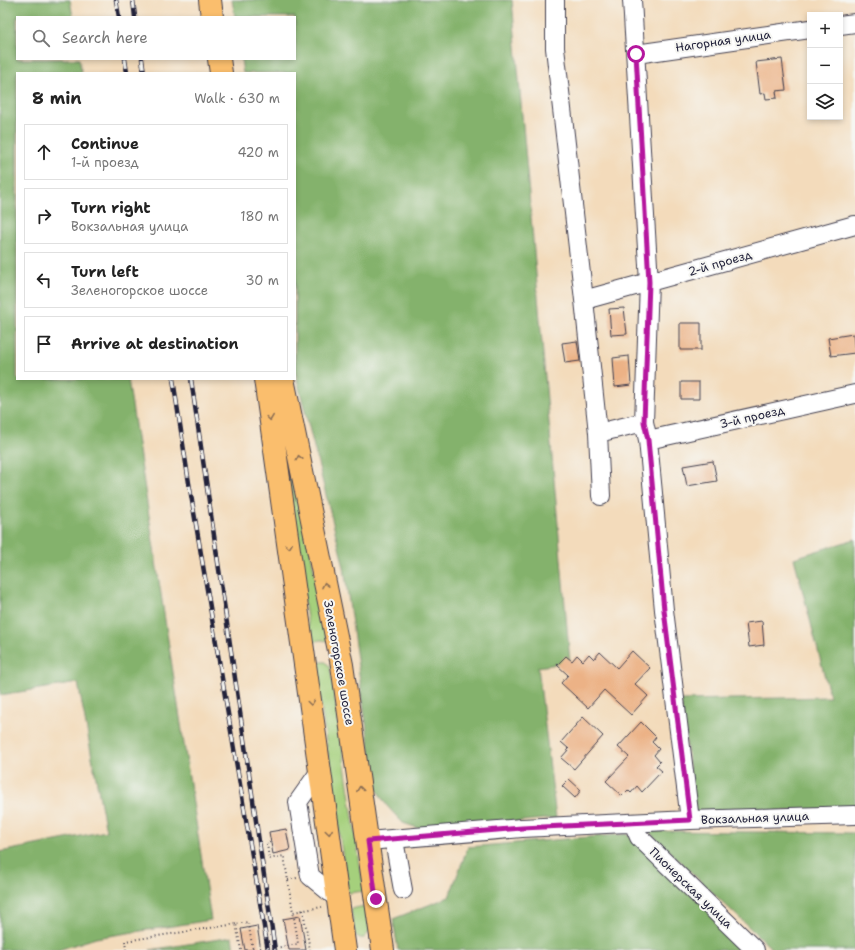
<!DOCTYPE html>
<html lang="en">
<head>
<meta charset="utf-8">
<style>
	:root { --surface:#fff; --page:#f6f6f6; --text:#222; --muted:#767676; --line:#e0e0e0 }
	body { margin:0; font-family:"Shantell Sans",sans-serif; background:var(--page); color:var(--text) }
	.controls { position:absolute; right:12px; top:12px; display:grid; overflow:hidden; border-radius:0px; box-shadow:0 2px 6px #0003 }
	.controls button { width:36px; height:36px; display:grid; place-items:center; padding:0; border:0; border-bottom:1px solid var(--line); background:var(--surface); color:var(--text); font:20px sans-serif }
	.stop { position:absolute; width:12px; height:12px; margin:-9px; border:3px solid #b5179e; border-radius:50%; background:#fff }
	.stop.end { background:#b5179e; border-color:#fff; box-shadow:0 1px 4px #0008 }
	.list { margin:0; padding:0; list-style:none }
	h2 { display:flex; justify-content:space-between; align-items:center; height:52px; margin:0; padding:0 16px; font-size:17px }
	h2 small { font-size:13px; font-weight:400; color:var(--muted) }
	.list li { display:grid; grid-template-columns:26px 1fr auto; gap:12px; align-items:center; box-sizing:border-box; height:56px; margin:0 8px 8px; padding:0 8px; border:1px solid var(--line); border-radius:0px }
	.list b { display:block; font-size:15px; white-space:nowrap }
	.list p { margin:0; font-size:13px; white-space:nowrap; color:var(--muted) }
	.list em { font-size:13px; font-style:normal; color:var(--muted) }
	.icon { flex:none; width:22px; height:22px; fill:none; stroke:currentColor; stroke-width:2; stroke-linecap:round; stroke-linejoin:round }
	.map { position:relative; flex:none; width:855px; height:950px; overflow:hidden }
	.search { position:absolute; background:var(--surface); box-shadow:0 2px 6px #0003; left:16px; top:16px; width:280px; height:44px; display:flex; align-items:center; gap:10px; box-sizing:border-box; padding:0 14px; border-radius:0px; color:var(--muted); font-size:15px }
	.panel { position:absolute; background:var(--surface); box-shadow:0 2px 6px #0003; left:16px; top:72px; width:280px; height:308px; border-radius:0px }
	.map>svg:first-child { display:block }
	.green { fill:#a5d07c; stroke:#64795c }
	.forest { fill:#84b26c; stroke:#536a54 }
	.building { fill:#ecb286 }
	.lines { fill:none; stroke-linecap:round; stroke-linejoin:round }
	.minor-casing { stroke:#413e4e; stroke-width:20 }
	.major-casing { stroke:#413e4e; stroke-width:24 }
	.path { stroke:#413e4e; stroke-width:2; stroke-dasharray:1 3; stroke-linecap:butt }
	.minor { stroke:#fff; stroke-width:18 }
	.major { stroke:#fabe6d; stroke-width:22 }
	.rail-casing { stroke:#22223b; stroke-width:4.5 }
	.rail { stroke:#f6f6f2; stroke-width:3; stroke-dasharray:9; stroke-linecap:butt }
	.path-bridge { stroke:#413e4e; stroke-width:2; stroke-dasharray:1 3; stroke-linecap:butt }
	.oneway { stroke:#8e7054 }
	.route { stroke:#b5179e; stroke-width:5 }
	.labels { text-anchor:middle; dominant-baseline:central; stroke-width:4; stroke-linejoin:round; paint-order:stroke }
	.street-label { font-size:12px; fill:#22223b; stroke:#f6f6f2 }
</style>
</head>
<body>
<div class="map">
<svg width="855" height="950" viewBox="0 0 855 950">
	<rect width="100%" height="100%" fill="#f6f6f2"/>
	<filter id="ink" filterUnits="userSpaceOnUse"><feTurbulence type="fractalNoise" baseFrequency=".025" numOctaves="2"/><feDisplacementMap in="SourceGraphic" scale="8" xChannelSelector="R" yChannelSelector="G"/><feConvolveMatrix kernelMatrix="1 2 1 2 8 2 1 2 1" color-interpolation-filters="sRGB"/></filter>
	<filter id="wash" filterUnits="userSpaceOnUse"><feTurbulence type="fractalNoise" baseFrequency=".012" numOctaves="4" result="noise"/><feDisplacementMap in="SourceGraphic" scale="16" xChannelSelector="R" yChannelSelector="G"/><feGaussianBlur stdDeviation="0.9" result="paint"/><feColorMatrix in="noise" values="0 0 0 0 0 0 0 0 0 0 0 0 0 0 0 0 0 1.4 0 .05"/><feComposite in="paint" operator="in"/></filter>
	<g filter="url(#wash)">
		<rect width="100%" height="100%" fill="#f3dbbb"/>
		<!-- green -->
		<path class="green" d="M290 476 305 522 327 641C319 639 317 640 311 645L286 477Z
			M321 662H326L330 667 364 891 348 893 316 671 317 665Z
			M365 906 370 931 364 938H360L355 935 351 909Z"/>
		<!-- forest -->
		<path class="forest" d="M0 0H70L73 17H17V59H79L82 73H17V379H128L211 920 96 938 58 950H0V852L106 831 78 683 0 695Z
			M232 0H512L570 662 538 667 556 818 424 830 403 823 387 806 375 787 344 567 295 371V73H243L241 59H295V17H235Z
			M855 539V810L695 812 681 700 830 697 794 558Z
			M648 831 855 833V950H773Z
			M626 834 642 846 749 950H398L393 919 449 897 468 847Z
			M232 937 234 950H150Z"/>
		<g id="blocks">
			<!-- building -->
			<path class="building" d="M782 59 786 90 776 91 777 98 766 99 765 93 760 94 756 62Z
				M624 308 627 334 611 335 609 309Z
				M680 323H701V350H680Z
				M853 334 855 353 831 356 828 338Z
				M577 341 580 361 565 363 562 343Z
				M629 356 631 385 615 387 613 358Z
				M681 382H699V399H681Z
				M713 461 717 481 687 486 683 466Z
				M762 621 764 645 749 647 746 623Z
				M632 651 650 668 635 684 648 696 631 715 604 690 588 708 561 683 568 675 557 665 566 656 572 661 577 655 583 661 589 654 594 659 600 652 617 668Z
				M583 717 603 736 574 769 561 758 569 749 561 742Z
				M641 722 656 737 652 742 659 749 654 755 660 762 656 766 662 771 642 792 637 786 631 793 628 790 622 796 606 781 629 757 618 747Z
				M569 779 581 790 575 798 562 786Z
				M286 829 290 850 273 854 269 832Z
				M300 916 306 950H289L283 919Z
				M257 926 261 950H245L241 929Z"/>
		</g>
	</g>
	<g filter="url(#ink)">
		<use href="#blocks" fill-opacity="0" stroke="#413e4e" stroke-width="1"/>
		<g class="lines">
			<!-- minor casing -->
			<g class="minor-casing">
				<path id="minor" d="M555 0V48L584 300 598 433 601 496
					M632 0 649 282 644 422 648 440 664 610 690 820
					M840 25 855 23
					M636 54 810 29
					M584 300 855 225
					M598 433 644 422
					M648 440 855 394
					M320 771 298 802 310 876 338 899
					M633 823 639 837 755 950
					M394 840 403 890
					M368 841 522 828 690 820 855 815"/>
			</g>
			<!-- major casing -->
			<g class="major-casing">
				<path id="major" d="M210 0 212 17
					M219 59 221 73
					M265 379 345 950
					M283 379 342 665 383 950"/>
			</g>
			<!-- path -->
			<path class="path" d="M270 842 267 843 269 859 284 856 293 912
				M288 880 297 878
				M303 910 310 950
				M297 935 293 912 322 907
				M126 950 125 941 236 924
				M241 950 236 924 248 922 253 950"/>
			<!-- minor -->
			<use href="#minor" class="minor"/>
			<!-- major -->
			<use href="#major" class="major"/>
			<!-- rail casing -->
			<g class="rail-casing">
				<path id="rail" d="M116 0 119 17
					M133 0 135 17
					M125 59 127 73
					M142 59 144 73
					M173 379 189 483 268 950
					M191 379 275 950"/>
			</g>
			<!-- rail -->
			<use href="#rail" class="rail"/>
			<!-- path-bridge -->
			<path class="path-bridge" d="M264 950 298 944 297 935"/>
		</g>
		<!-- one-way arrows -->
		<defs><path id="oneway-chevron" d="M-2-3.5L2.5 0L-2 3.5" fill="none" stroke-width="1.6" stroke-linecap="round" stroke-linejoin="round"/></defs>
		<g class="oneway">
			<use href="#oneway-chevron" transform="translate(270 418) rotate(82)"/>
			<use href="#oneway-chevron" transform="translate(299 458) rotate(-102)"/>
			<use href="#oneway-chevron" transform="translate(289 546) rotate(82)"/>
			<use href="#oneway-chevron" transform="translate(325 585) rotate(-102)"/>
			<use href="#oneway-chevron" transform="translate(311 703) rotate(82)"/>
			<use href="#oneway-chevron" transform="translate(360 789) rotate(-98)"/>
			<use href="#oneway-chevron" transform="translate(329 832) rotate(82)"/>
		</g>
	</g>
	<g class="lines" filter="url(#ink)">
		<!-- route -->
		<path class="route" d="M376 899 368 841 522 828 690 820 664 610 648 440 644 422 649 282 636 54"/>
	</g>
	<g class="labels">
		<!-- street labels -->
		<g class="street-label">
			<text transform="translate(723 41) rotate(-8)">Нагорная улица</text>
			<text transform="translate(720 263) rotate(-16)">2-й проезд</text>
			<text transform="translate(752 417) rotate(-13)">3-й проезд</text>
			<text transform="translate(339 663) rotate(80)">Зеленогорское шоссе</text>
			<text transform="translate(755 818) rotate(-2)">Вокзальная улица</text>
			<text transform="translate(691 888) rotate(44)">Пионерская улица</text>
		</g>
	</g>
</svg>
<div class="controls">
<button>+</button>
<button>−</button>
<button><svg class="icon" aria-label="layers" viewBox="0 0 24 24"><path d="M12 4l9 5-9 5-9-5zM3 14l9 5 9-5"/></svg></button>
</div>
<div class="stop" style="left:636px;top:54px"></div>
<div class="stop end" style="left:376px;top:899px"></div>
<div class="search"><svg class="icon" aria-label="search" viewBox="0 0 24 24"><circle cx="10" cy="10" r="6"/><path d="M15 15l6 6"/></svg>Search here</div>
<section class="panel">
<h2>8 min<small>Walk · 630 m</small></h2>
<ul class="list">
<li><svg class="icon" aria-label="ahead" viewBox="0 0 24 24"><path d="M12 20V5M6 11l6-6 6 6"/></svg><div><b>Continue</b><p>1-й проезд</p></div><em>420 m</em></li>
<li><svg class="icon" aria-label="right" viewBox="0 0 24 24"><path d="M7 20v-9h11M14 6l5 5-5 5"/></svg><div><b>Turn right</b><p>Вокзальная улица</p></div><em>180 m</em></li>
<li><svg class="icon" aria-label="left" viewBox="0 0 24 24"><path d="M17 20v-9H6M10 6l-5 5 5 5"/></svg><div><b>Turn left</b><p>Зеленогорское шоссе</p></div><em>30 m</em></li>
<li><svg class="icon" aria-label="arrive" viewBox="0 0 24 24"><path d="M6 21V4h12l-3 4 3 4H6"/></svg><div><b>Arrive at destination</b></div></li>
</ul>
</section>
</div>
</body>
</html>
